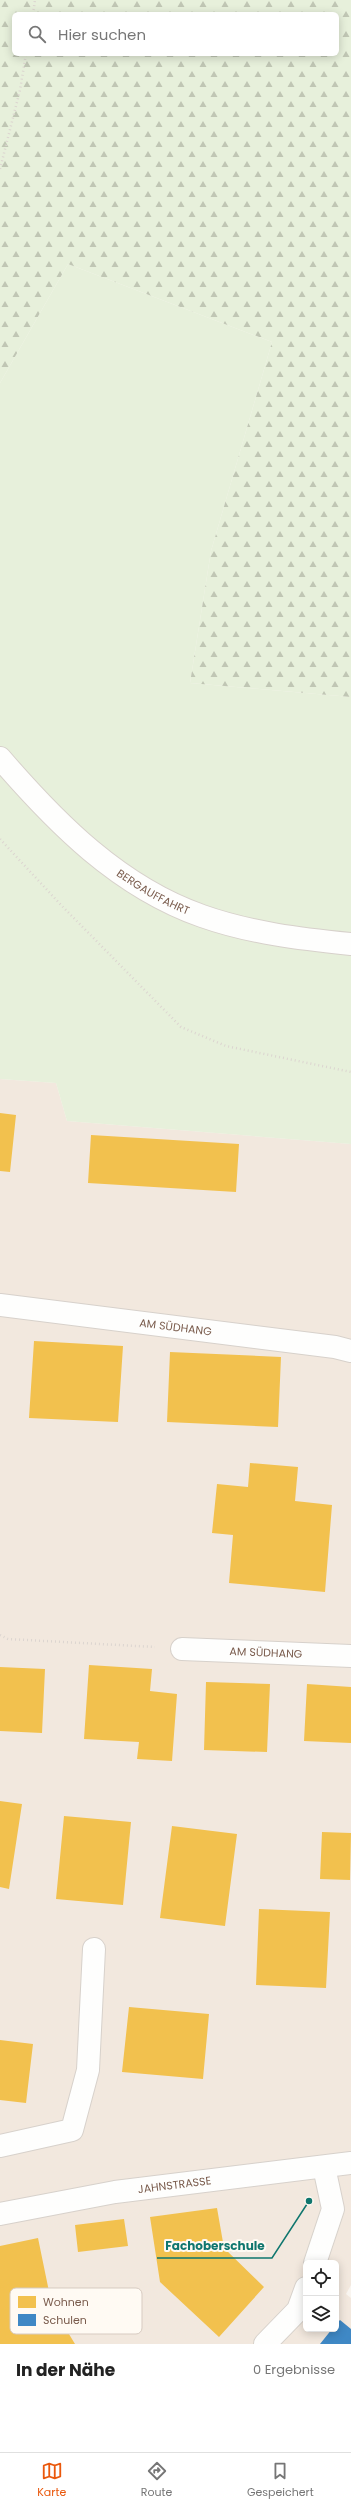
<!DOCTYPE html>
<html lang="de">
<head>
<meta charset="utf-8">
<style>
	:root { --surface:#fff; --page:#f2f2f2; --text:#222; --muted:#767676; --line:#e0e0e0; --accent:#ea580c }
	body { margin:0; font-family:Poppins,sans-serif; background:var(--page); color:var(--text) }
	.controls { position:absolute; right:12px; bottom:12px; display:grid; overflow:hidden; border-radius:6px; box-shadow:0 2px 10px #0003 }
	.controls button { width:36px; height:36px; display:grid; place-items:center; padding:0; border:0; border-bottom:1px solid var(--line); background:var(--surface); color:var(--text); font:20px sans-serif }
	.list { margin:0; padding:0; list-style:none }
	h2 { display:flex; justify-content:space-between; align-items:center; height:52px; margin:0; padding:0 16px; font-size:17px }
	h2 small { font-size:13px; font-weight:400; color:var(--muted) }
	.icon { flex:none; width:22px; height:22px; fill:none; stroke:currentColor; stroke-width:2; stroke-linecap:round; stroke-linejoin:round }
	.map { position:relative; flex:none; width:351px; height:2344px; overflow:hidden }
	.search { position:absolute; background:var(--surface); box-shadow:0 2px 10px #0003; left:12px; right:12px; top:12px; height:44px; display:flex; align-items:center; gap:10px; box-sizing:border-box; padding:0 14px; border-radius:6px; color:var(--muted); font-size:15px }
	.sheet { height:108px; background:var(--surface) }
	nav { display:flex; justify-content:space-around; align-items:center; box-sizing:border-box; height:56px; border-top:1px solid var(--line); background:var(--surface); font-size:11px; color:var(--muted) }
	nav a { display:grid; justify-items:center; gap:2px }
	nav .on { color:var(--accent) }
	.map>svg:first-child { display:block }
	.residential { fill:#f2e8de; fill-rule:evenodd }
	.green { fill:#e7f0db }
	.forest { fill:url(#forest-firs); fill-rule:evenodd }
	.homes { fill:#f2c14e }
	.schools { fill:#3f88c5 }
	.lines { fill:none; stroke-linecap:round; stroke-linejoin:round }
	.minor-casing { stroke:#d7d1cb; stroke-width:24 }
	.path { stroke:#dcd5d0; stroke-width:2.5; stroke-dasharray:1 3; stroke-linecap:butt }
	.minor { stroke:#fefefd; stroke-width:22 }
	.labels { text-anchor:middle; dominant-baseline:central; stroke-width:4; stroke-linejoin:round; paint-order:stroke }
	.street-label { font-size:11px; fill:#7a5c4d; stroke:#fffaf3 }
	.key { fill:#fffaf3; stroke:#d7cbc1; stroke-width:1 }
	.key-label { font-size:11px; fill:#7a5c4d }
	.leader { fill:none; stroke:#0f766e; stroke-width:1.5 }
	.callout-dot { fill:#0f766e; stroke:#fffaf3; stroke-width:1.5 }
	.callout-label { font-size:12px; text-anchor:middle; font-weight:bold; fill:#0f766e; stroke:#fffaf3; stroke-width:4; stroke-linejoin:round; paint-order:stroke }
</style>
</head>
<body>
<div class="map">
<svg width="351" height="2344" viewBox="0 0 351 2344">
	<defs>
		<pattern id="forest-firs" width="22" height="20" patternUnits="userSpaceOnUse"><rect width="22" height="20" fill="#e7f0db"/><path d="M5 1l3.5 6h-7zM16 11l3.5 6h-7z" fill="#c0c6b4"/></pattern>
	</defs>
	<rect width="100%" height="100%" fill="#f9f5f0"/>
	<!-- residential -->
	<path class="residential" d="M0 1079 56 1083 67 1121 351 1144V2285L346 2294 351 2298V2344H0ZM306 2263H336V2329H306Z"/>
	<!-- green -->
	<path class="green" d="M68 264 272 342 211 551 190 683 351 697V1144L67 1121 56 1083 0 1079V383Z"/>
	<!-- forest -->
	<path class="forest" d="M0 0H351V697L190 683 211 551 272 342 68 264 0 383ZM14 14H337V54H14Z"/>
	<!-- homes -->
	<path class="homes" d="M0 1113 16 1115 10 1172 0 1171Z
		M91 1135 239 1144 236 1192 88 1183Z
		M34 1341 123 1346 118 1422 29 1418Z
		M170 1352 281 1357 278 1427 167 1422Z
		M250 1463 298 1467 295 1501 332 1505 325 1592 229 1583 233 1535 212 1533 217 1484 248 1487Z
		M89 1665 152 1669 150 1691 177 1694 172 1761 137 1759 139 1742 84 1739Z
		M0 1667 45 1669 42 1733 0 1731Z
		M206 1682 270 1684 267 1752 204 1750Z
		M307 1684 351 1687V1743L304 1741Z
		M0 1801 22 1804 9 1889 0 1887Z
		M64 1816 131 1822 123 1905 56 1899Z
		M172 1826 237 1834 225 1926 160 1918Z
		M322 1832 351 1833 350 1880 320 1879Z
		M259 1909 330 1912 326 1988 256 1985Z
		M129 2007 209 2014 203 2079 122 2072Z
		M0 2040 33 2044 26 2103 0 2100Z
		M217 2208 224 2248 264 2287 219 2337 160 2282 150 2217Z
		M124 2219 128 2246 78 2252 75 2225Z
		M38 2238 52 2306 75 2344H0V2246Z"/>
	<!-- schools -->
	<path class="schools" d="M340 2320 351 2329V2344H320L332 2329H336V2324Z"/>
	<g class="lines">
		<!-- minor casing -->
		<g class="minor-casing">
			<g id="minor">
				<path id="s1" d="M0 758C56 823 119 887 202 916 250 933 301 939 351 944"/>
				<path id="s2" d="M0 1305 335 1347 351 1351"/>
				<path id="s3" d="M182 1649 351 1656"/>
				<path d="M0 2146 72 2130 88 2070 94 1949"/>
				<path id="s4" d="M0 2214 115 2192 351 2163"/>
				<path d="M315 2263 333 2209 324 2167"/>
				<path d="M265 2344 298 2310 306 2288"/>
			</g>
		</g>
		<!-- path -->
		<path class="path" d="M33 14 35 0
			M0 169 20 90 26 54
			M0 839 61 905 181 1027 226 1046 351 1072
			M0 1635 8 1639 155 1647"/>
		<!-- minor -->
		<use href="#minor" class="minor"/>
	</g>
	<g class="labels">
		<!-- street labels -->
		<g class="street-label">
			<text stroke="none"><textPath href="#s1" startOffset="205">BERGAUFFAHRT</textPath></text>
			<text stroke="none"><textPath href="#s2" startOffset="177">AM SÜDHANG</textPath></text>
			<text stroke="none"><textPath href="#s3" startOffset="84">AM SÜDHANG</textPath></text>
			<text stroke="none"><textPath href="#s4" startOffset="177">JAHNSTRASSE</textPath></text>
		</g>
	</g>
	<!-- legend -->
	<rect x="10" y="2288" width="132" height="46" rx="6" class="key"/>
	<rect x="18" y="2296" width="18" height="12" fill="#f2c14e"/>
	<rect x="18" y="2314" width="18" height="12" fill="#3f88c5"/>
	<g class="key-label">
		<text x="43" y="2306">Wohnen</text>
		<text x="43" y="2324">Schulen</text>
	</g>
	<!-- callouts -->
	<path class="leader" d="M309 2201L272 2258H157"/>
	<circle class="callout-dot" cx="309" cy="2201" r="4"/>
	<g class="callout-label">
		<text x="215" y="2250">Fachoberschule</text>
	</g>
</svg>
<div class="controls">
<button><svg class="icon" aria-label="locate" viewBox="0 0 24 24"><circle cx="12" cy="12" r="6"/><path d="M12 2v4M12 18v4M2 12h4M18 12h4"/></svg></button>
<button><svg class="icon" aria-label="layers" viewBox="0 0 24 24"><path d="M12 4l9 5-9 5-9-5zM3 14l9 5 9-5"/></svg></button>
</div>
<div class="search"><svg class="icon" aria-label="search" viewBox="0 0 24 24"><circle cx="10" cy="10" r="6"/><path d="M15 15l6 6"/></svg>Hier suchen</div>
</div>
<section class="sheet">
<h2>In der Nähe<small>0 Ergebnisse</small></h2>
<ul class="list">
</ul>
</section>
<nav>
<a class="on"><svg class="icon" aria-label="map" viewBox="0 0 24 24"><path d="M3 6l6-2 6 2 6-2v14l-6 2-6-2-6 2zM9 4v14M15 6v14"/></svg>Karte</a>
<a><svg class="icon" aria-label="directions" viewBox="0 0 24 24"><path d="M12 3l9 9-9 9-9-9zM9 14v-3h6M13 9l2 2-2 2"/></svg>Route</a>
<a><svg class="icon" aria-label="saved" viewBox="0 0 24 24"><path d="M7 4h10v16l-5-4-5 4z"/></svg>Gespeichert</a>
</nav>
</body>
</html>
